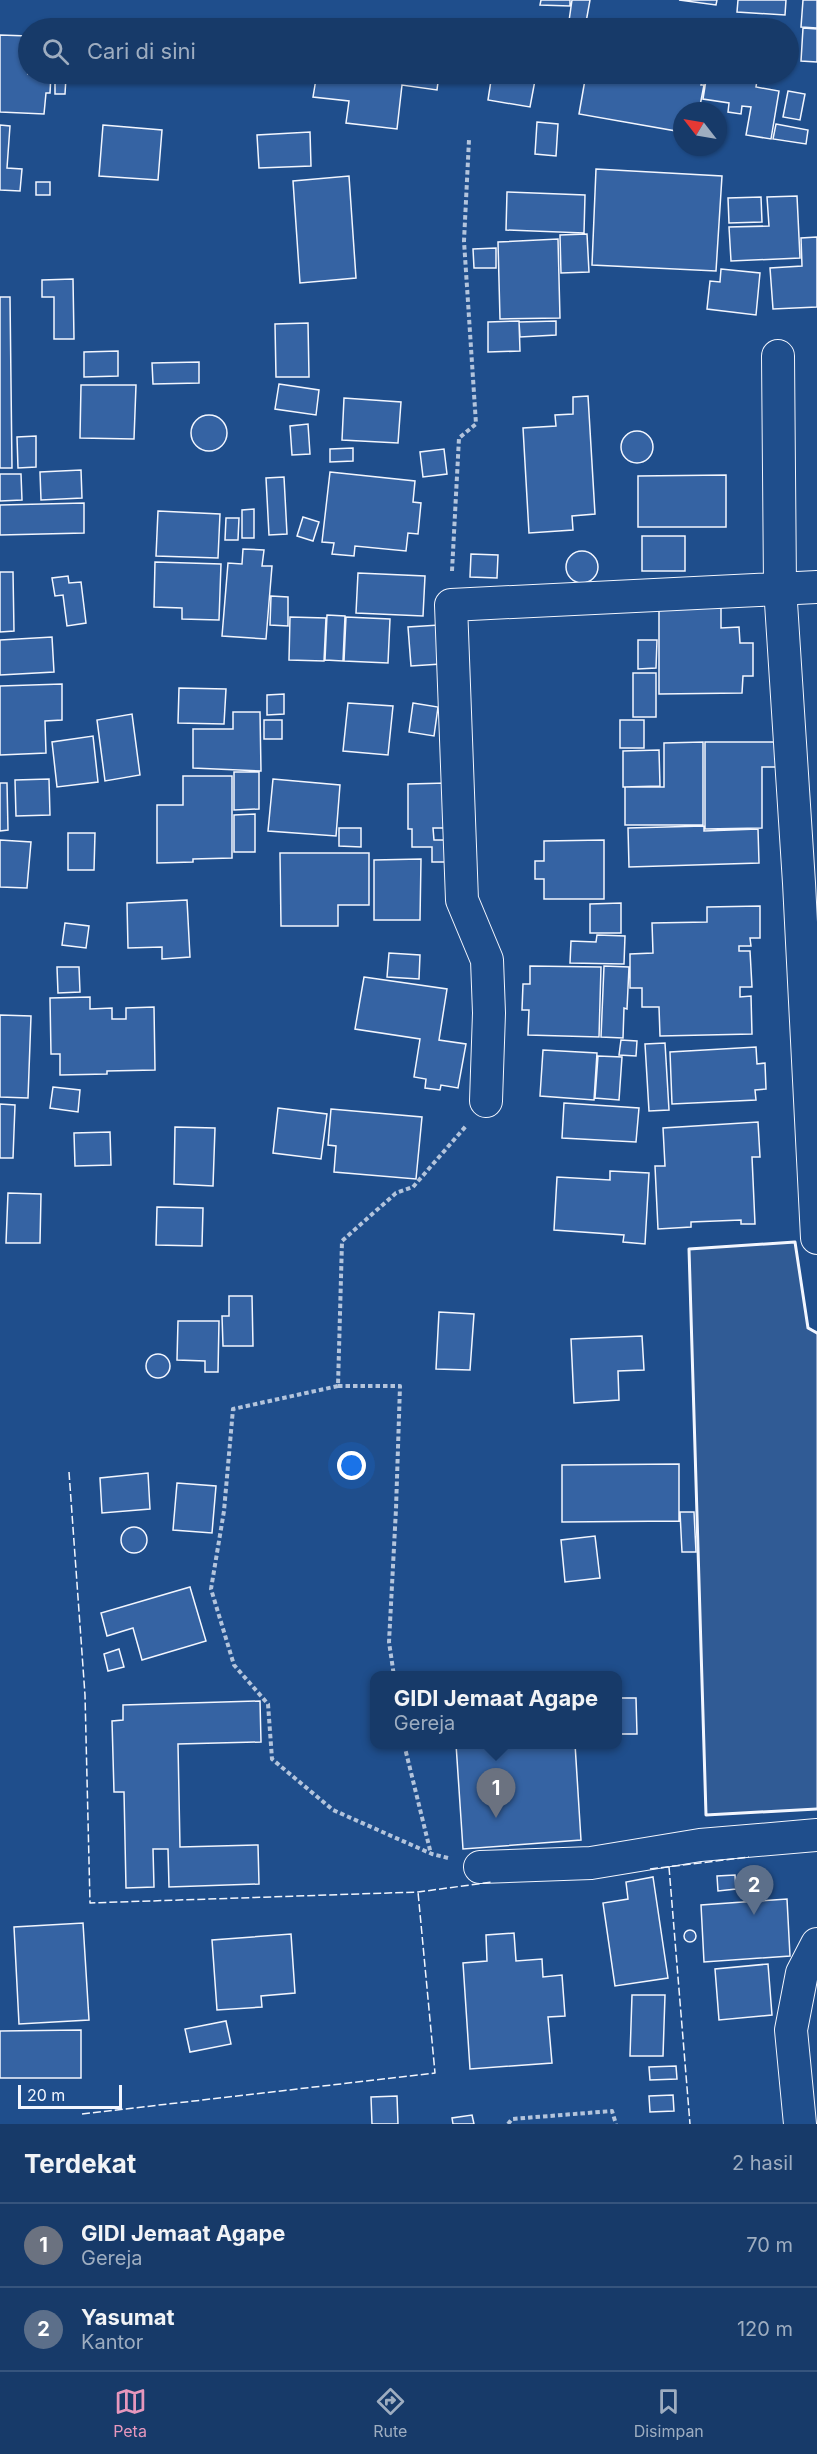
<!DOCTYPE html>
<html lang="id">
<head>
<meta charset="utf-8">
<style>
	:root { --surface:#173a69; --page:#244571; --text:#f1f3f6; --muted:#9eadc0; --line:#36547d; --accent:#e797bd }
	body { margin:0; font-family:Inter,sans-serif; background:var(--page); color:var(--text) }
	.compass { position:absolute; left:673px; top:102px; width:54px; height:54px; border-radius:50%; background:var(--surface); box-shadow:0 2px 4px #0004; rotate:301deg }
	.scale { position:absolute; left:18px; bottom:15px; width:104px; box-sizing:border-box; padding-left:6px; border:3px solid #f2f6ff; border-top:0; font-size:16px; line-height:21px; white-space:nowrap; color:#f2f6ff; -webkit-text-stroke:4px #1f4e8c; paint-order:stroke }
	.you { position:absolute; left:352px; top:1466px; width:21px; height:21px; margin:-15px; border:4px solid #fff; border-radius:50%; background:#1a73e8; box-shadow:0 0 0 9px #1a73e833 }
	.badge { display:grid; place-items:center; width:39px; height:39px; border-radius:50%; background:var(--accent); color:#fff; font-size:20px; font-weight:700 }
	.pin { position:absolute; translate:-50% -50px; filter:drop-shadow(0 2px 3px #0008) }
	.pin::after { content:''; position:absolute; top:32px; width:21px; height:18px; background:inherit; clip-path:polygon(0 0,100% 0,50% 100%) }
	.popup { position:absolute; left:370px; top:1671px; width:252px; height:78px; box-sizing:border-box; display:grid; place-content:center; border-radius:12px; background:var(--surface); filter:drop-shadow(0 2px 4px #0005); font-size:20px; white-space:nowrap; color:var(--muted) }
	.popup b { font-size:22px; color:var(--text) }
	.popup::after { content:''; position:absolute; left:50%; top:100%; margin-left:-12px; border:12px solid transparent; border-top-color:var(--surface) }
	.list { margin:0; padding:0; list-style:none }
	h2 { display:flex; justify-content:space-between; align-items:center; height:78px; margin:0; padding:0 24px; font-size:26px }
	h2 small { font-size:20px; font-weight:400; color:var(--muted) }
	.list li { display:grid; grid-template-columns:39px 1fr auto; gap:18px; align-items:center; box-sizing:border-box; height:84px; padding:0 24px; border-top:2px solid var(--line) }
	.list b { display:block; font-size:22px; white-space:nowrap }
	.list p { margin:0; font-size:20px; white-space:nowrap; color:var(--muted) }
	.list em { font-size:20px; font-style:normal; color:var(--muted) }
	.icon { flex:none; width:33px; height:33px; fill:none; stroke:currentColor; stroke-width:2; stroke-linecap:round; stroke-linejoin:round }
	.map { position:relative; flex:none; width:817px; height:2124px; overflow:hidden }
	.search { position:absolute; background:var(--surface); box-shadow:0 2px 4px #0004; left:18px; right:18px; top:18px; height:66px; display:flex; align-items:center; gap:15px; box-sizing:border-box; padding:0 21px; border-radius:33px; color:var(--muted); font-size:22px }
	.sheet { height:246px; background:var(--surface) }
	nav { display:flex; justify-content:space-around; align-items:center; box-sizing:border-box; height:84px; border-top:2px solid var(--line); background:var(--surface); font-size:16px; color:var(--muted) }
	nav a { display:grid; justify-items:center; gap:3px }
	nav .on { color:var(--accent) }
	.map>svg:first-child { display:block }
	.built { fill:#305b95; stroke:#a8bbd7; stroke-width:1.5 }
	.building { fill:#3563a3; stroke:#f2f6ff; stroke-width:1.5 }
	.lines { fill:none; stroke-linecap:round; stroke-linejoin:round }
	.minor-casing { stroke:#f2f6ff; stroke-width:34 }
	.path { stroke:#b3c4dc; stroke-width:4; stroke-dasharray:4.5 3; stroke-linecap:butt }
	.minor { stroke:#1f4e8c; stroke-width:32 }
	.fence { stroke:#f2f6ff; stroke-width:1.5; stroke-dasharray:8 3; stroke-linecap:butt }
	.wall { stroke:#f2f6ff; stroke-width:3 }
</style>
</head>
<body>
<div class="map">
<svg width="817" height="2124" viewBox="0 0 817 2124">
	<rect width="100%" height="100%" fill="#1f4e8c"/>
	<!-- built -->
	<path class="built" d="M795 1242 808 1327 817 1333V1809L706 1815 689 1249Z"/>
	<!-- building -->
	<path class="building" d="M541 0H570V6L540 5Z
		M572 0H590L585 28H568Z
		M679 0H717L716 5Z
		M738 0H786L785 15 737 12Z
		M803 0H817V28L801 27Z
		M803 28 817 29V62L801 61Z
		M0 35 28 36V74H51L50 93H46L44 114 0 112Z
		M352 74H439L437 90 402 85 397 129 346 123 349 101 313 97 316 79 351 83Z
		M492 74 536 75 530 107 488 100Z
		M586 74H703L701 85H704L699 111H682V132L579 114Z
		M707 74H758L756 87 779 91 771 139 746 135 751 107 742 106 741 114 728 112 729 103 703 99Z
		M55 77H66L65 94H55Z
		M788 91 805 94 800 120 783 117Z
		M537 122 558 124 556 156 535 154Z
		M776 124 808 130 806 144 773 139Z
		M0 125 10 126 7 168 22 169 20 191 0 190Z
		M103 125 162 130 158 180 99 176Z
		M310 132 311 166 259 168 257 135Z
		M596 169 722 176 716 271 592 265Z
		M349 176 356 278 300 283 293 181Z
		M36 182H50V195H36Z
		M507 192 585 195 584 233 506 230Z
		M797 196 800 258 731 261 729 227 769 226 767 197Z
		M761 197 762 222 729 223 728 198Z
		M587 234 589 272 561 273 560 235Z
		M817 237V307L773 309 770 268 802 266 801 238Z
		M558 239 560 318 500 319 498 242Z
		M496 248V268H474L473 249Z
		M721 269 760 273 756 315 707 309 710 281 720 282Z
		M73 279 74 339H54V297H42V280Z
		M0 297H10L12 468H0Z
		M519 321 520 351 488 352V322Z
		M556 321V335L520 337 519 322Z
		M308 323 309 377H276L275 324Z
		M118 351V376L84 377V352Z
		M199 362V383L153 384 152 363Z
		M279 384 319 390 316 415 275 409Z
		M81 385H136L134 439 80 438Z
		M588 396 595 514 572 516 573 530 529 533 523 428 556 426 555 415 573 414V397Z
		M344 398 401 402 398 443 342 440Z
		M191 433a18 18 0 1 1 36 0a18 18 0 1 1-36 0Z
		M308 424 310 454 292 455 290 426Z
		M621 447a16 16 0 1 1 32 0a16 16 0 1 1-32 0Z
		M36 436V467L18 468 17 437Z
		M353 448V461L330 462V449Z
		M444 449 447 474 423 477 420 452Z
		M81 470 82 498 41 500 40 472Z
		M330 472 415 481 413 502 421 503 418 534 408 533 406 551 355 546 354 556 332 554 334 543 322 542Z
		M0 474H21L22 500 0 501Z
		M726 475V527H638V476Z
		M284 477 287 534 269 535 266 478Z
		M84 503V533L0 535V505Z
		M254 509V538H242V510Z
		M158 511 220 514 218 558 156 556Z
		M303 517 319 522 313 541 297 536Z
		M226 518H239L238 540H225Z
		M642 536H685V571H642Z
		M243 549 264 550 262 566H272L266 639 222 636 228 563 242 564Z
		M566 567a16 16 0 1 1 32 0a16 16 0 1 1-32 0Z
		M471 554 498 555 497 578 470 577Z
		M155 562 221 564 219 620 182 619V608L154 607Z
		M0 572H13L14 631 0 632Z
		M358 573 425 576 423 616 356 613Z
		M68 576 69 583 81 582 86 623 67 626 63 595 55 596 52 578Z
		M271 596 288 597V626L270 625Z
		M659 608H721V628L739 627 740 643H753V676H743L742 693 659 694Z
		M327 615 345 616 343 661 325 660Z
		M290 617 326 618 324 661 289 660Z
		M346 617 390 619 388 663 344 661Z
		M439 625 441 664 411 666 408 627Z
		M52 637 54 672 0 675V640Z
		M638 640H657L656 668 638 669Z
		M633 673H656V717H633Z
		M62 684V720L45 721 46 753 0 755V686Z
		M179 688 226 689 224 724 178 723Z
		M284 694V714L267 715V695Z
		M348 703 393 706 388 755 343 751Z
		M413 703 438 707 434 736 409 732Z
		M233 712H260L261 771 193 768V729H233Z
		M132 714 140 775 105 781 97 720Z
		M264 720H282V739H264Z
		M620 720H644V748H620Z
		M93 736 98 782 57 787 52 742Z
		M703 742V825H625V787H664V743Z
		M705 742H778V767H762V828L705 829Z
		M659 750 660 786 623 787V751Z
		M234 772H259V809L234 810Z
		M183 776H232V858L193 859V862L157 863V805H183Z
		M49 779 50 815 16 816 15 780Z
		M273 779 340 785 336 836 268 831Z
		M0 783H7L8 830 0 831Z
		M447 783V828H433L434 840H450V862H432V847H412V829H408V784Z
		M255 814V852H234V815Z
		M704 826V831L758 829 759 863 629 867 628 828Z
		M339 828H361V847L339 846Z
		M68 833H95L94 870H68Z
		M0 840 31 842 27 888 0 887Z
		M604 840V899H544V879H535V861H544V841Z
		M280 853H369V905H338V926H281Z
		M421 859 420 920H374V860Z
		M187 900 190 957 162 959V947L128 948 127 903Z
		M621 903V933H590V904Z
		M760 906V938H750L751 946H739V951H750L752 987H740V997L751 996 752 1034 660 1036 659 1007H642V988H630V954L653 953 652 923 707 922V907Z
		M65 923 89 926 86 948 62 945Z
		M597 935 625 936 624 964 570 963 571 941 596 942Z
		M389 953 420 955 419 979 387 977Z
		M530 966 601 967 599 1037 528 1035 529 1010H522L523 984H530Z
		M604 966 629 967 627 1009 624 1008 623 1038 601 1037Z
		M57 967H79L80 992 58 993Z
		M364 977 447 989 439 1040 466 1044 458 1088 441 1085 440 1090 425 1088 426 1079 414 1077 420 1039 355 1029Z
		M90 997V1009L112 1008V1019H126V1008L154 1007 155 1070 107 1071V1074L60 1075V1054H51L50 998Z
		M0 1015 31 1016 28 1098 0 1097Z
		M621 1040 637 1041 636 1056 619 1055Z
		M665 1043 669 1110 649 1111 645 1044Z
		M756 1047 757 1064 765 1063 766 1089 755 1090 756 1100 672 1104 670 1052Z
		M543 1050 597 1053 594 1100 540 1096Z
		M598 1056 622 1057 619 1100 595 1098Z
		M53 1087 80 1090 78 1112 50 1108Z
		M564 1103 639 1108 636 1142 562 1138Z
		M0 1104 15 1105 13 1158H0Z
		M278 1108 327 1114 321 1159 273 1153Z
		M331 1109 422 1117 416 1179 334 1172 336 1146 328 1145Z
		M758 1122 760 1157H752L755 1224H741V1220L691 1222V1227L658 1229 655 1166H665L663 1128Z
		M175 1127 215 1128 213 1186 174 1184Z
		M110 1132 111 1165 75 1166 74 1133Z
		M610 1171 649 1173 645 1244 623 1242 624 1235 554 1230 557 1177 610 1180Z
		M8 1193 41 1194 40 1243H6Z
		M157 1207 203 1208 202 1246 156 1245Z
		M229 1296H252L253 1346H223L222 1316H229Z
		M439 1312 474 1314 470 1370 436 1369Z
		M178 1321H219L218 1372H205V1361L177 1360Z
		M642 1336 644 1370 618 1371 619 1400 574 1403 571 1339Z
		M146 1366a12 12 0 1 1 24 0a12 12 0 1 1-24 0Z
		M679 1464V1521L562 1522V1465Z
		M148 1473 150 1509 102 1513 100 1478Z
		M177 1483 216 1486 212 1533 173 1530Z
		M680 1512H694L696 1552H682Z
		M121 1540a13 13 0 1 1 26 0a13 13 0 1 1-26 0Z
		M595 1536 600 1578 565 1582 561 1540Z
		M190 1587 206 1641 142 1660 133 1628 107 1636 101 1613Z
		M119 1649 124 1667 108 1671 104 1654Z
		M618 1698H636L637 1734H618Z
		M260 1701 261 1742 178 1744 180 1847 258 1845 259 1884 169 1887 168 1849H153L154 1887 126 1888 124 1792H114L112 1721 123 1720V1705Z
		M456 1744H575L581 1840 463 1849Z
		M768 1874 769 1889 755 1890 754 1875Z
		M735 1875 736 1889 718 1891 717 1876Z
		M653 1877 668 1978 615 1986 603 1903 628 1899 626 1882Z
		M787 1899 790 1956 704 1962 701 1905Z
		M83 1923 89 2020 19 2024 14 1927Z
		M684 1936a6 6 0 1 1 12 0a6 6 0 1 1-12 0Z
		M514 1933 516 1961 542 1959 543 1977 562 1975 565 2016 548 2017 552 2063 470 2069 463 1963 487 1961 486 1935Z
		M291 1934 295 1993 261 1996 262 2007 217 2010 212 1940Z
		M768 1964 772 2015 719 2020 715 1969Z
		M632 1995H665L663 2056H630Z
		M226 2021 231 2044 190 2052 185 2029Z
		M81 2030V2078H0V2031Z
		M676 2066 677 2079 650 2080 649 2067Z
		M673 2095 674 2111 650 2112 649 2096Z
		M397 2096 398 2124H372L371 2097Z
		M472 2115 474 2124H453L452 2118Z"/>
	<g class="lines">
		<!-- minor casing -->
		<g class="minor-casing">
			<path id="minor" d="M778 356 780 587 799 883 817 1238
				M486 1101 489 1013 487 960 462 900 451 605 817 587
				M480 1867 591 1863 700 1845 817 1835
				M800 2124 791 2030 802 1973 817 1944"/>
		</g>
		<!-- path -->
		<path class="path" d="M452 571 459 438 476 424 464 241 469 140
			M338 1386H400L396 1509 389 1642 394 1676
			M404 1744 431 1854
			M448 1858 432 1854 333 1810 272 1759 268 1704 234 1665 211 1589 224 1511 233 1409 338 1386 342 1241 396 1193 413 1187 466 1126
			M508 2124 512 2119 612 2111 616 2124"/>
		<!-- minor -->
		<use href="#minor" class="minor"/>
		<!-- fence -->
		<path class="fence" d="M69 1472 85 1695 90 1903 418 1892 492 1882
			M669 1867 690 2124
			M650 1869 749 1857
			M82 2114 435 2073 418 1892"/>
		<!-- wall -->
		<path class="wall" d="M817 1333 808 1328 795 1242 689 1249 706 1815 817 1809"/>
	</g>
</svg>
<svg class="compass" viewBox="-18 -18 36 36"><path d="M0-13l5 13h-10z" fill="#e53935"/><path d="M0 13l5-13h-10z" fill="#9eadc0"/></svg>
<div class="scale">20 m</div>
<div class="you"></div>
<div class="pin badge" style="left:496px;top:1818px;background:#6b7280">1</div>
<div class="popup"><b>GIDI Jemaat Agape</b>Gereja</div>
<div class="pin badge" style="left:754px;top:1915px;background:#5c6f8a">2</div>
<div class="search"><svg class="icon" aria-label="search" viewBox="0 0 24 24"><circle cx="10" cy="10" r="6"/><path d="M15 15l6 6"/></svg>Cari di sini</div>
</div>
<section class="sheet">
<h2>Terdekat<small>2 hasil</small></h2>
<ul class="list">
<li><span class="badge" style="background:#6b7280">1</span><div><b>GIDI Jemaat Agape</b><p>Gereja</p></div><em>70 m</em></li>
<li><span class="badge" style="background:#5c6f8a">2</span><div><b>Yasumat</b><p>Kantor</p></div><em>120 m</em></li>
</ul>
</section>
<nav>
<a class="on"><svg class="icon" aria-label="map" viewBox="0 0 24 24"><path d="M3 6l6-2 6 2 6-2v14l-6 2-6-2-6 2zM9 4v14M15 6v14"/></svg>Peta</a>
<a><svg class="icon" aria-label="directions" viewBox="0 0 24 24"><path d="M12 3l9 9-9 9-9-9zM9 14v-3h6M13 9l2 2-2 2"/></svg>Rute</a>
<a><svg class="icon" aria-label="saved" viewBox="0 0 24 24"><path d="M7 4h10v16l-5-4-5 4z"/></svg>Disimpan</a>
</nav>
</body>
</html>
